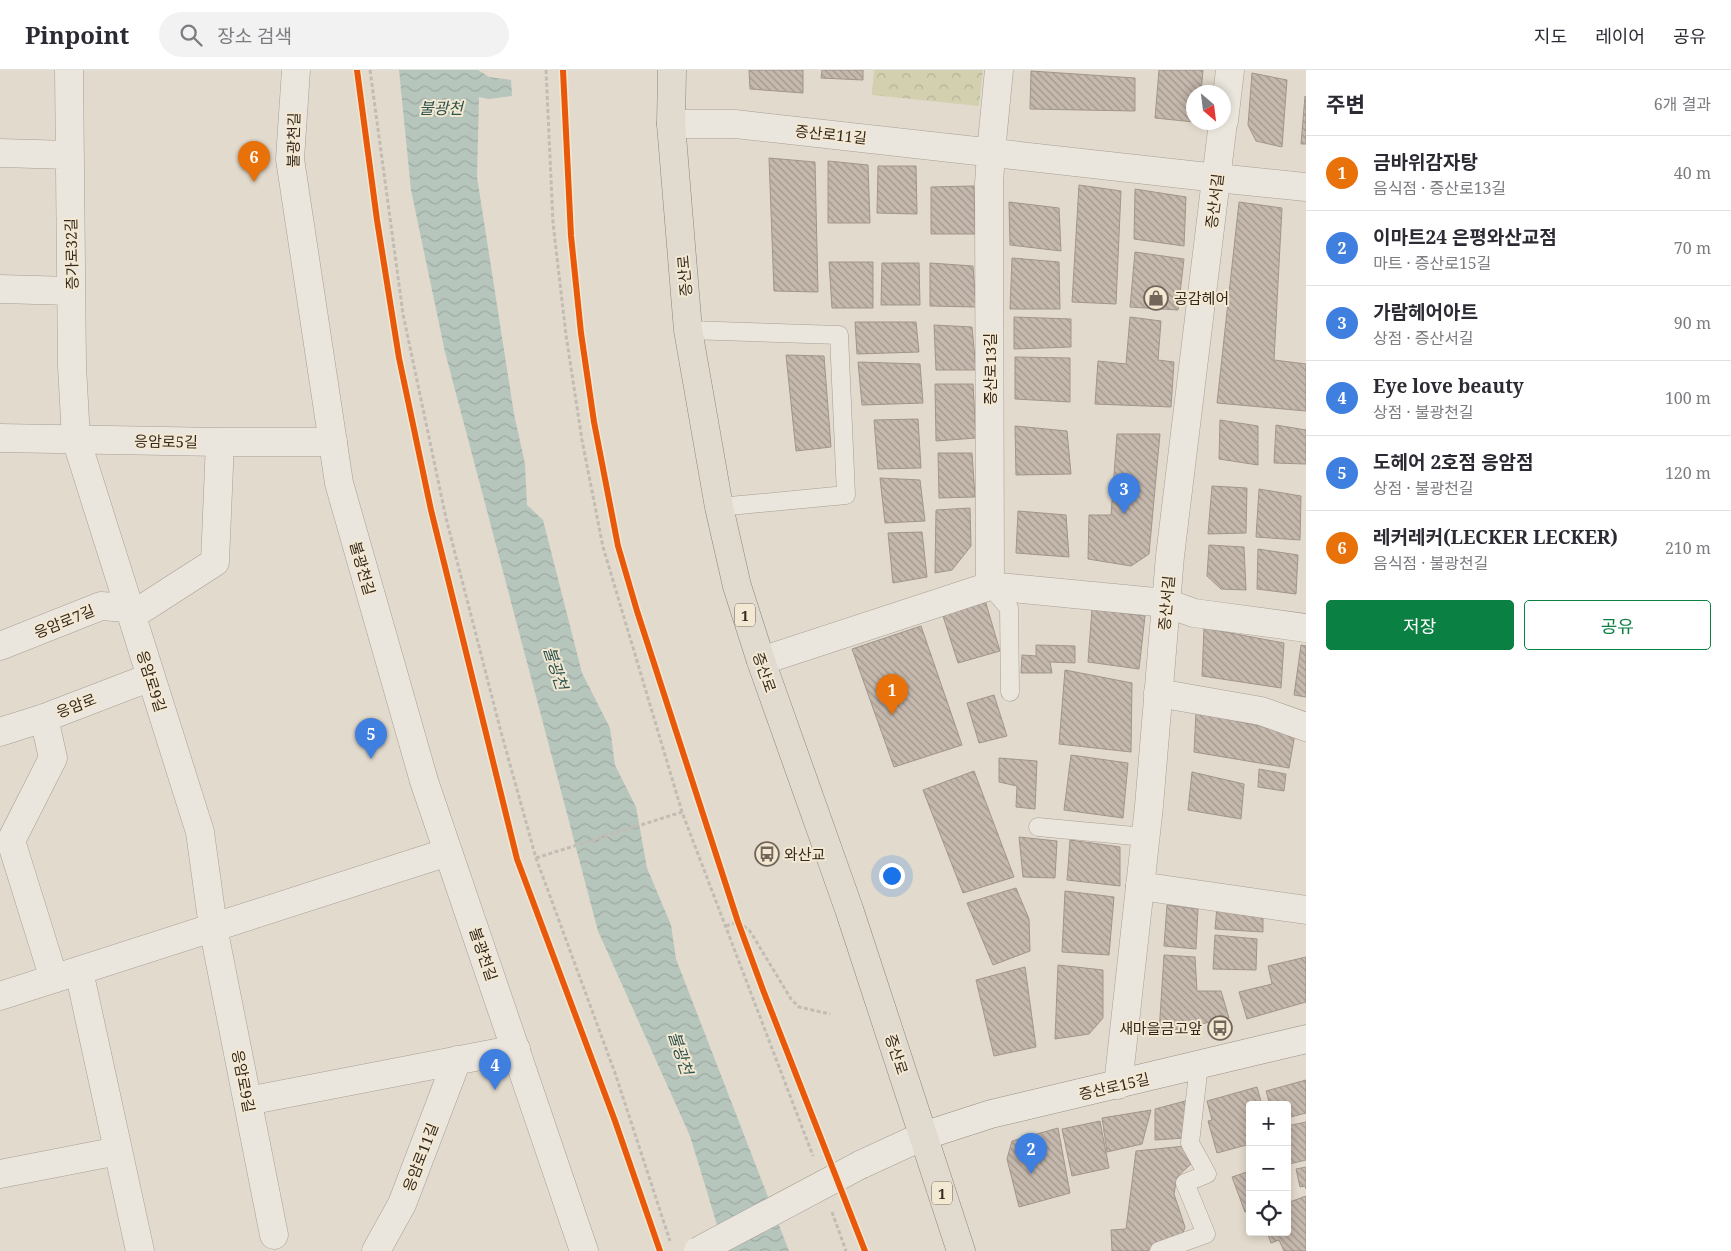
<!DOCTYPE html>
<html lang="ko">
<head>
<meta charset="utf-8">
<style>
	:root { --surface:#fff; --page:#f2f2f3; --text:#2b2b33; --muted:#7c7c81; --line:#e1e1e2; --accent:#0b8043 }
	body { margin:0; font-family:"Noto Serif","Noto Sans KR",serif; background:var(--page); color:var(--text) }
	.controls { position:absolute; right:15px; bottom:15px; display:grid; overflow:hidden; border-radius:5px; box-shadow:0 2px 8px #0003 }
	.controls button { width:45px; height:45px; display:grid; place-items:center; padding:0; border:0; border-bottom:1px solid var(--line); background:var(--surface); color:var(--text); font:25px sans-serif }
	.compass { position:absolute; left:1186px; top:15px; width:45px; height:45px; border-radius:50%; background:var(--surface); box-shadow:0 2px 8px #0003; rotate:152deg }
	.you { position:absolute; left:891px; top:805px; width:18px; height:18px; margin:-12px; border:4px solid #fff; border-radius:50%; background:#1a73e8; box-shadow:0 0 0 8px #1a73e833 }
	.badge { display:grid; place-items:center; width:32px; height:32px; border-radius:50%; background:var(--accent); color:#fff; font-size:16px; font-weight:700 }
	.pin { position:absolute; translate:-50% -41px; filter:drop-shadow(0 1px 2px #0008) }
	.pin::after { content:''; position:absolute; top:26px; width:18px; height:15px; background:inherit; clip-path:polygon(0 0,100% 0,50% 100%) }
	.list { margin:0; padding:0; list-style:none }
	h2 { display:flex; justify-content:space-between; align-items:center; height:65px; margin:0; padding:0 20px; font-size:21px }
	h2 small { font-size:16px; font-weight:400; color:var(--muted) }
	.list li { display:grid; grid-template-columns:32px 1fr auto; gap:15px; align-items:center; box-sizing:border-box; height:75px; padding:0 20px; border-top:1px solid var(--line) }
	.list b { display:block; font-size:19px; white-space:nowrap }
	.list p { margin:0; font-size:16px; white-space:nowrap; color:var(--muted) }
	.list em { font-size:16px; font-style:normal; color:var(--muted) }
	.actions { display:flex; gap:10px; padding:15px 20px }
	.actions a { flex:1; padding:11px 0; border:1px solid var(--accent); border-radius:5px; text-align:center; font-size:18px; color:var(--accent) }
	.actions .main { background:var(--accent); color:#fff }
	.icon { flex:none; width:28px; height:28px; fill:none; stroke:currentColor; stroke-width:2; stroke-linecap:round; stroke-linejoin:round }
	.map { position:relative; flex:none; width:1306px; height:1181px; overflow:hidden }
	header { display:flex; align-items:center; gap:30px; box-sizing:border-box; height:70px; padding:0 25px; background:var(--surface); border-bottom:1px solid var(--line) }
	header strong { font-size:24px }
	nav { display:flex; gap:28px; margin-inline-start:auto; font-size:18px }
	.search { width:350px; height:45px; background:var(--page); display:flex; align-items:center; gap:12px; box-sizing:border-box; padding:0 18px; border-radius:28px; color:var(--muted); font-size:19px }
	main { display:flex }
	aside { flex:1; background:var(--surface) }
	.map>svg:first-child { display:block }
	.park { fill:url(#park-crowns) }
	.water { fill:url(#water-waves) }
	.building { fill:url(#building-back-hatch); stroke:#a2968b }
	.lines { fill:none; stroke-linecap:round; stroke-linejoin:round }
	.service-casing { stroke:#a79f95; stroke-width:19 }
	.minor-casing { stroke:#a79f95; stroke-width:29 }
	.tertiary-casing { stroke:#a79f95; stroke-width:29 }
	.secondary-casing { stroke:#978f85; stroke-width:29 }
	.primary-casing { stroke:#8d857c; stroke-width:29 }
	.path { stroke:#c2bcb4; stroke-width:3; stroke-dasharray:4 2.5; stroke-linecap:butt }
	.service { stroke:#eae5dd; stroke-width:18 }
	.minor { stroke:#eae5dd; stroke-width:28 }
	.tertiary { stroke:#eae5dd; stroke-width:28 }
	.secondary { stroke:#eae5dd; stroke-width:28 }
	.primary { stroke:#e1dbcf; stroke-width:28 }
	.tertiary-bridge-casing { stroke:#a79f95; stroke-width:29; stroke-linecap:butt }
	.tertiary-bridge { stroke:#eae5dd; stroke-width:28 }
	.cycleway-casing { stroke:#f3e8d2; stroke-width:9 }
	.cycleway { stroke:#e8590c; stroke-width:6 }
	.labels { text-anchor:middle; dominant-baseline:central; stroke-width:4; stroke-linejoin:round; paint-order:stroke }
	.shield { fill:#f3e8d2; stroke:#6e6254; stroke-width:1 }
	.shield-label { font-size:14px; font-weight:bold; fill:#35281e }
	.street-label { font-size:15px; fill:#35281e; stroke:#f3e8d2 }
	.poi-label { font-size:15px; fill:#35281e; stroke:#f3e8d2; text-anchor:start }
	.water-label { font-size:16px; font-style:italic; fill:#2e544f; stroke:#f3e8d2 }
</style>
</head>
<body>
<header>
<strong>Pinpoint</strong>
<div class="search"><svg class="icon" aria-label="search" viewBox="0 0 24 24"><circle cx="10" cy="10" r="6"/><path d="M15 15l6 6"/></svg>장소 검색</div>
<nav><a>지도</a><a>레이어</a><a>공유</a></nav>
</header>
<main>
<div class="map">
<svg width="1306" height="1181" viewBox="0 0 1306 1181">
	<defs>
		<pattern id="park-crowns" width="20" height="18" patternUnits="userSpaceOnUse" patternTransform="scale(1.25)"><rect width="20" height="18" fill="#d2d0af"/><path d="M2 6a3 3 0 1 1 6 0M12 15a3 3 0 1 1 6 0" fill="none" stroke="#b5b396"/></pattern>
		<pattern id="water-waves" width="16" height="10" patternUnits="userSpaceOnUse" patternTransform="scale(1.25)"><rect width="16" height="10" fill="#b7c6bc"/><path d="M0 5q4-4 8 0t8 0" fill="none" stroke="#9eaaa1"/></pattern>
		<pattern id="building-back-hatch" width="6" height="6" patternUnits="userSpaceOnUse" patternTransform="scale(1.25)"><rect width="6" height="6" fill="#c5b8ad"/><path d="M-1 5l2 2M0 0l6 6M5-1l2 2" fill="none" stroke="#a1968c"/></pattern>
	</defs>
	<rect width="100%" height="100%" fill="#e2dacc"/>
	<!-- park -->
	<path class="park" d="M874 0H983L979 36 872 25Z"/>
	<!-- water -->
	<path class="water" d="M399 0H478L489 7 511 10 512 26 489 29 479 27 477 107 514 344 525 394 527 435 543 450 582 603 610 658 615 695 636 737 647 798 671 855 676 889 789 1181H725L690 1066 598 861 445 282 411 120Z"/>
	<!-- building -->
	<path class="building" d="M749 0H803V23L750 19Z
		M822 0H863V10L821 8Z
		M1159 0H1203L1201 22H1194V52L1155 48Z
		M1031 1 1135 8V41L1030 39Z
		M1252 3 1287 10 1282 77 1256 71 1248 55Z
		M1305 26 1306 27V74H1301Z
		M769 88 815 92 818 222 774 221Z
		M828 91 868 95 870 153H828Z
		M878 96H916L917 144 877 143Z
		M1079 115 1121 121 1116 234 1072 232Z
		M974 116 975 164H931V117Z
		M1135 119 1186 127 1184 176 1134 169Z
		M1009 132 1059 138 1061 181 1010 175Z
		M1239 132 1282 138 1274 290 1306 294V341L1217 333Z
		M1135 182 1184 189 1178 240 1130 237Z
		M1012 188 1059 192 1060 239H1010Z
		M829 192H873V238H832Z
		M882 193H919L920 235H881Z
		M930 193 973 196 976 237 930 236Z
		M1014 247 1071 249V277L1014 279Z
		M1130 247 1161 251 1158 290 1174 292 1171 337 1095 334 1098 291 1126 294Z
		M855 252H916L919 282 857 284Z
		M934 255 972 257 976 300H936Z
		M786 285 824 286 831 377 796 381Z
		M1015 287 1070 288V332L1015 329Z
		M858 292 920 294 923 333 862 335Z
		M935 314H973L976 368 936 371Z
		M918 349 921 398 878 399 874 350Z
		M1220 350 1258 356V395L1219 389Z
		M1276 355 1306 360V394L1274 393Z
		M1015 356 1067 361 1071 404 1016 405Z
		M1117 364H1160L1149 484 1131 496 1088 489 1089 445H1111Z
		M938 383H972L975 427 939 428Z
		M880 408 920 410 925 451 885 453Z
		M1212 416 1247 418 1246 463 1208 464Z
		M1259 419 1301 426 1300 470 1256 467Z
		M970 438 971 476 952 500 935 503 936 440Z
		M1018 441 1066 445 1069 487 1016 483Z
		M922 462 927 507 893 513 888 463Z
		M1209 475 1244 477 1246 520 1221 519 1207 506Z
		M1258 479 1298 485 1296 524 1257 519Z
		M985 530 1000 581 958 593 943 546Z
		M1092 539 1145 546 1139 599 1088 592Z
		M921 556 962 675 894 697 852 579Z
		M1204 558 1284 573 1281 618 1202 606Z
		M1036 575 1075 576V593L1050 592 1052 603H1021L1022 585 1036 586Z
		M1301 575 1306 576V627L1294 625Z
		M1065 600 1132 613 1131 682 1059 674Z
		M994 625 1007 666 979 673 967 633Z
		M1196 642 1295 664 1289 698 1194 682Z
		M1071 685 1128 693 1123 748 1064 740Z
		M999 688 1037 691 1035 739 1016 737 1017 716 999 712Z
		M1259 699 1286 704 1284 721 1258 717Z
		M974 701 1014 807 963 823 923 720Z
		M1192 702 1244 714 1241 749 1188 740Z
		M1019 767 1057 771 1055 808 1023 807Z
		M1070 770 1120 777V816L1067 810Z
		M1016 818 1029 849 1030 881 993 895 967 833Z
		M1065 821 1114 827 1109 885 1062 882Z
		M1167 835 1198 839 1196 879 1164 876Z
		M1217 837 1263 843V862L1215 859Z
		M1215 865 1257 869 1256 900 1213 899Z
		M1164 885 1195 887 1197 921H1221L1229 948 1159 963Z
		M1306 887V932L1247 949 1239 922 1272 914 1268 896Z
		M1058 895 1103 900V948L1089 964 1055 969Z
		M1025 897 1036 977 994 986 976 910Z
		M1306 1010V1043L1287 1048V1035H1270L1266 1021Z
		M1257 1017 1262 1035H1250V1074L1217 1083 1208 1051 1212 1050 1207 1031Z
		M1189 1030 1184 1068 1155 1070V1039Z
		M1151 1040 1142 1074 1107 1082 1102 1048Z
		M1100 1051 1109 1098 1072 1106 1062 1059Z
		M1306 1052V1090L1289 1094 1287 1087V1056Z
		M1058 1058 1070 1123 1019 1137 1007 1089 1012 1071Z
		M1185 1076 1192 1093 1177 1107 1174 1124 1185 1157 1181 1169 1146 1181H1112L1111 1160 1126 1159 1136 1081Z
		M1306 1097V1119L1305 1116 1300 1117 1296 1099Z
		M1250 1101V1140L1245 1142 1232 1107Z
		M1306 1126V1181H1284L1279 1170 1271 1173 1267 1162H1287V1133Z"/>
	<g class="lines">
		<!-- service casing -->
		<g class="service-casing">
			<path id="service" d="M688 260 839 265 846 425 719 437
				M990 516 1009 538 1010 622
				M1038 757 1145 767
				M1159 1181 1206 1164 1185 1113 1207 1104 1190 1073 1199 995"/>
		</g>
		<!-- minor casing -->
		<g class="minor-casing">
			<path id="minor" d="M69 0 72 296 76 369 200 762 213 857 274 1165
				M671 54H735L1217 108 1306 117
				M0 83 70 85
				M0 219 71 221
				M0 368 220 372H333
				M990 516 989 114 991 82 999 0
				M0 576 101 536 142 539 215 492 220 372
				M761 591 990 516 1166 533 1194 543 1306 558
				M1158 623 1261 641 1306 657
				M44 648 53 688 11 771 54 909
				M0 662 44 648 151 607
				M1140 816 1306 840
				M79 901 140 1181
				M0 926 448 782
				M248 1031 516 979
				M0 1104 118 1081
				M376 1181 402 1134 457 990"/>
		</g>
		<!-- tertiary casing -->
		<g class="tertiary-casing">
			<path id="tertiary" d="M296 0 290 89 339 413 424 711 584 1181
				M1224 51 1230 0
				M1118 1015 1149 736 1170 486 1223 52
				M860 1095 923 1066"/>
		</g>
		<!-- secondary casing -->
		<g class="secondary-casing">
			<path id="secondary" d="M923 1066 991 1044 1306 969"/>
		</g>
		<!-- primary casing -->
		<g class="primary-casing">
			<path id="primary" d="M672 0 671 54 688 260 719 437 737 516 761 591 849 839 961 1181"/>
		</g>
		<!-- path -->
		<path class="path" d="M370 0 403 244 446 448 501 662 536 788 615 1003 670 1171
			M546 0 553 153 566 265 582 370 603 477 682 742 813 1086
			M536 788 682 742
			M726 856 738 852 750 861 791 929 799 937 830 944
			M832 1142 846 1181"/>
		<!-- service -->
		<use href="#service" class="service"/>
		<!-- minor -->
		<use href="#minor" class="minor"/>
		<!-- tertiary -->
		<use href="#tertiary" class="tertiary"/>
		<!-- secondary -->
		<use href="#secondary" class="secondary"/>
		<!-- primary -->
		<use href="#primary" class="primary"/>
		<!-- tertiary-bridge casing -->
		<g class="tertiary-bridge-casing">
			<path id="tertiary-bridge" d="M698 1181 860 1095"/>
		</g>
		<!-- tertiary-bridge -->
		<use href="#tertiary-bridge" class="tertiary-bridge"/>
		<!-- cycleway casing -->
		<g class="cycleway-casing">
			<path id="cycleway" d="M357 0 377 150 399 288 431 440 517 789 615 1051 660 1181
				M563 0 571 166 581 263 594 352 618 476 637 541 738 852 763 920 865 1181"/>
		</g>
		<!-- cycleway -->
		<use href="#cycleway" class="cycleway"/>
	</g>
	<!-- icons -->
	<defs>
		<g id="shop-ring" transform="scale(1.25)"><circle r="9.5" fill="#f3e8d2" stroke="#72665b" stroke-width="1.5"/><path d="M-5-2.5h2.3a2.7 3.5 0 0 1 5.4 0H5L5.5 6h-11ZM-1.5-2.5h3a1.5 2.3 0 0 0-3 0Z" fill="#72665b"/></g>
		<g id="bus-ring" transform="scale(1.25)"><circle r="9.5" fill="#f3e8d2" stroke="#72665b" stroke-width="1.5"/><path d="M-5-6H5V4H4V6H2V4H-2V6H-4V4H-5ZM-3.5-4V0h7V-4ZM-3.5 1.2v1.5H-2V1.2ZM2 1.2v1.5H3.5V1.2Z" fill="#72665b"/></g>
	</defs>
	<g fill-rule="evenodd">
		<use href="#shop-ring" x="1156" y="228"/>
		<use href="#bus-ring" x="767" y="784"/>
		<use href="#bus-ring" x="1220" y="958"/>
	</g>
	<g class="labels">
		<!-- shield labels -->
		<g class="shield">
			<rect x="735" y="533.5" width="20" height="23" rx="4"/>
			<rect x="932" y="1111.5" width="20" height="23" rx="4"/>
		</g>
		<g class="shield-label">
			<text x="745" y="545">1</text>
			<text x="942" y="1123">1</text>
		</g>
		<!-- street labels -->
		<g class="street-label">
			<text transform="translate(831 64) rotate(6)">증산로11길</text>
			<text transform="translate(293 70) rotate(-89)">불광천길</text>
			<text transform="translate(1214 131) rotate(-83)">증산서길</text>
			<text transform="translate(71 184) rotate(-91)">증가로32길</text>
			<text transform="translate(684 206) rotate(-95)">증산로</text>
			<text transform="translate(990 299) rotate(-90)">증산로13길</text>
			<text transform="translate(166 371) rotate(1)">응암로5길</text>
			<text transform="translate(363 498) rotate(74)">불광천길</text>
			<text transform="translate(1166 533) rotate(-85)">증산서길</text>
			<text transform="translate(64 551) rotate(-22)">응암로7길</text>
			<text transform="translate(765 602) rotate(71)">증산로</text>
			<text transform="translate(152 611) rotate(72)">응암로9길</text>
			<text transform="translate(76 635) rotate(-21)">응암로</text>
			<text transform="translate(484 884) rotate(71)">불광천길</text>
			<text transform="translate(897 984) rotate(72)">증산로</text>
			<text transform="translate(244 1011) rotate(79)">응암로9길</text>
			<text transform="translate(1114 1016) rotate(-13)">증산로15길</text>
			<text transform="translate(420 1087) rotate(-69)">응암로11길</text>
		</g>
		<!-- poi labels -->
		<g class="poi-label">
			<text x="1174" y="228">공감헤어</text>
			<text x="784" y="784">와산교</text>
			<text x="1202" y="958" text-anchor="end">새마을금고앞</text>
		</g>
		<!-- water labels -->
		<g class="water-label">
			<text x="441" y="38">불광천</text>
			<text transform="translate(556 598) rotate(72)">불광천</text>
			<text transform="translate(681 983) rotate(72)">불광천</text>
		</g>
	</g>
</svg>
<div class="controls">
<button>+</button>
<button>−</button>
<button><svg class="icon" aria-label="locate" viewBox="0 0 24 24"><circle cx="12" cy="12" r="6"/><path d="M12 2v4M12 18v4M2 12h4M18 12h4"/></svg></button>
</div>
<svg class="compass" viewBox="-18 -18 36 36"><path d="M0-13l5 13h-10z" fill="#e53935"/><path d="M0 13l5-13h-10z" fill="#7c7c81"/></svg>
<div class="you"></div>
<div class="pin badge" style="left:892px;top:645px;background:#e8710a">1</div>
<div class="pin badge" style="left:1031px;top:1104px;background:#3f7fe0">2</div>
<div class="pin badge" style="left:1124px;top:444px;background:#3f7fe0">3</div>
<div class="pin badge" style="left:495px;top:1020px;background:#3f7fe0">4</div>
<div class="pin badge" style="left:371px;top:689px;background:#3f7fe0">5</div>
<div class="pin badge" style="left:254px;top:112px;background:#e8710a">6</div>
</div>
<aside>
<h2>주변<small>6개 결과</small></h2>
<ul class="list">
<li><span class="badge" style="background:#e8710a">1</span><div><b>금바위감자탕</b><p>음식점 · 증산로13길</p></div><em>40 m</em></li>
<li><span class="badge" style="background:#3f7fe0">2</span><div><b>이마트24 은평와산교점</b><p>마트 · 증산로15길</p></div><em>70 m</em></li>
<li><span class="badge" style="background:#3f7fe0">3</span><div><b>가람헤어아트</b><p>상점 · 증산서길</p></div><em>90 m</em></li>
<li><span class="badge" style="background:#3f7fe0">4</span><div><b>Eye love beauty</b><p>상점 · 불광천길</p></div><em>100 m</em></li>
<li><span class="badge" style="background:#3f7fe0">5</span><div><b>도헤어 2호점 응암점</b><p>상점 · 불광천길</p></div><em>120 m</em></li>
<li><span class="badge" style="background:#e8710a">6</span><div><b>레커레커(LECKER LECKER)</b><p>음식점 · 불광천길</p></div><em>210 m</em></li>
</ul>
<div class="actions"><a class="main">저장</a><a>공유</a></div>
</aside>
</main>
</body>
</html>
